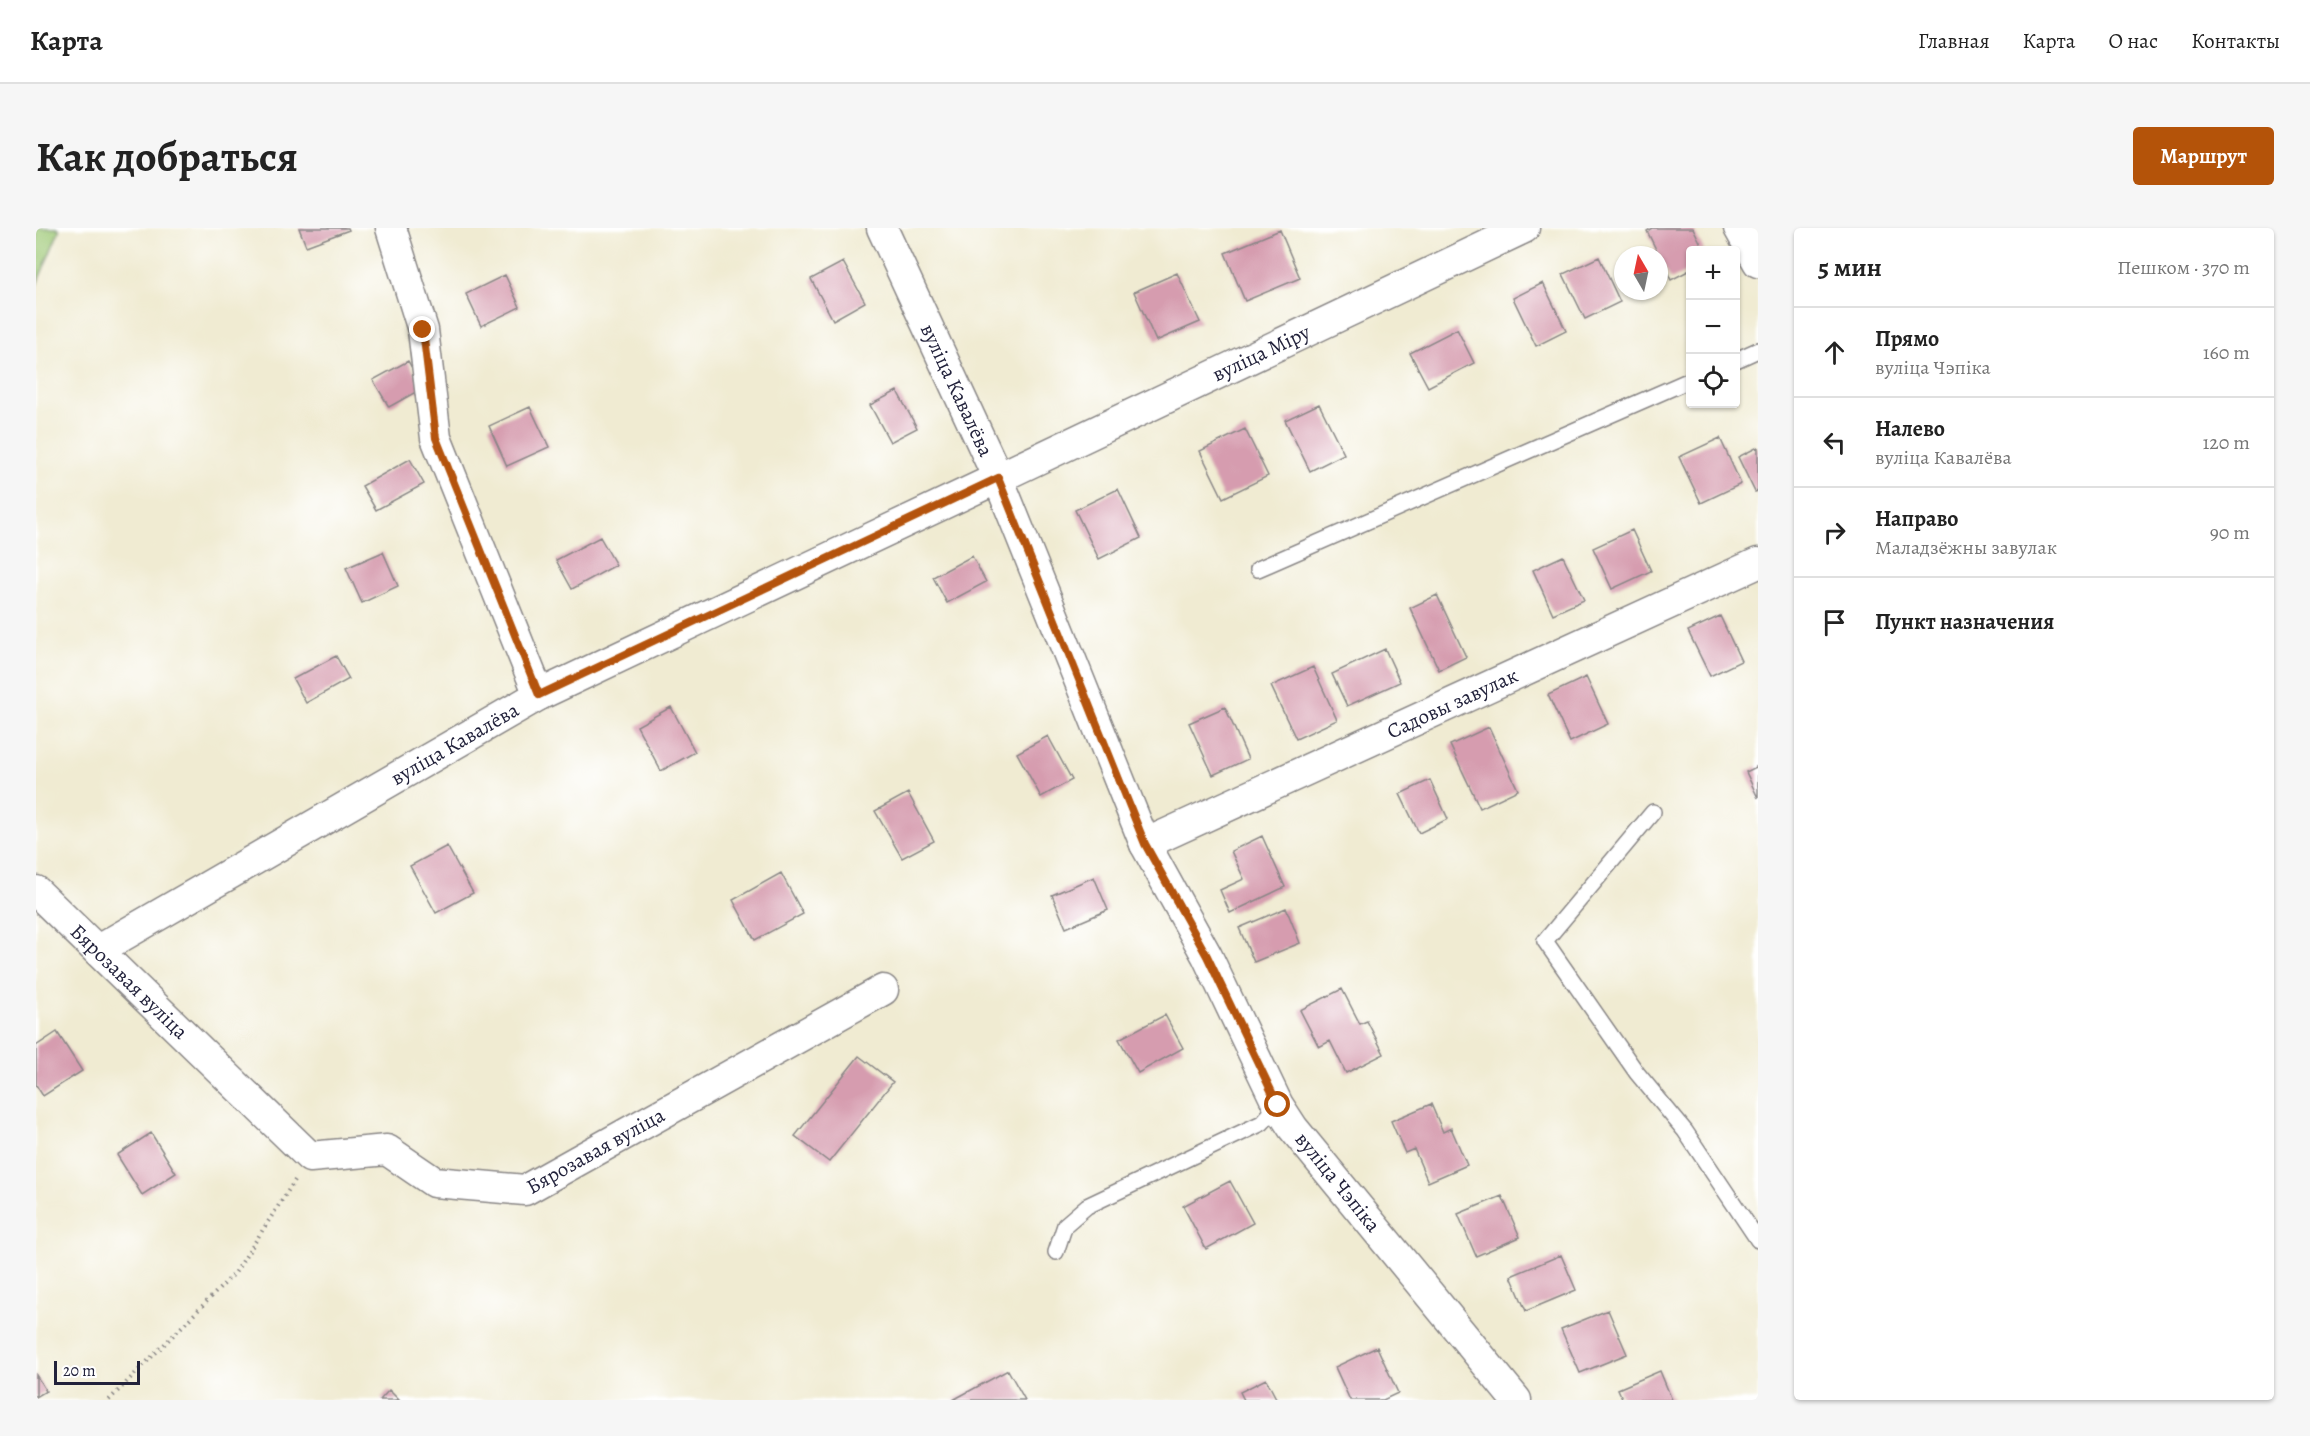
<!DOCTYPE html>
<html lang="ru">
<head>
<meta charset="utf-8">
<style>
	:root { --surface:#fff; --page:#f6f6f6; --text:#222; --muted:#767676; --line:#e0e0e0; --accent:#b45309 }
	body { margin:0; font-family:Alegreya,serif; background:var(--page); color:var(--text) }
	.controls { position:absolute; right:18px; top:18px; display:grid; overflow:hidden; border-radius:6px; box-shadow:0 2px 4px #0004 }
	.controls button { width:54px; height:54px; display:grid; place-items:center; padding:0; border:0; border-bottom:2px solid var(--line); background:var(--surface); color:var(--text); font:30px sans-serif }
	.compass { position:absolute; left:1578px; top:18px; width:54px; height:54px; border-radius:50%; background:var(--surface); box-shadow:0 2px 4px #0004; rotate:351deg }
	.scale { position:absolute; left:18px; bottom:15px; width:86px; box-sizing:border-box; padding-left:6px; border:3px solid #22223b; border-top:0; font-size:16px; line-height:21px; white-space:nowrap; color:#22223b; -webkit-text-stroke:4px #fff; paint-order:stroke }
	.stop { position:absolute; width:18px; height:18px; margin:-14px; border:4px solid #b45309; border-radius:50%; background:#fff }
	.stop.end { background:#b45309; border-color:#fff; box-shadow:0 2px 6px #0008 }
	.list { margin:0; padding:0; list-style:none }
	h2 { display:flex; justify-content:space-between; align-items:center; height:78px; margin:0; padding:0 24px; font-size:26px }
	h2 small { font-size:20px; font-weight:400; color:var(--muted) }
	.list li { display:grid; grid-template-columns:39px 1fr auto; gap:18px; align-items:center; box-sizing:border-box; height:90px; padding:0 24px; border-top:2px solid var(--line) }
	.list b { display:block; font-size:22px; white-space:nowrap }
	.list p { margin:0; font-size:20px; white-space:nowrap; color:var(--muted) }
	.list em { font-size:20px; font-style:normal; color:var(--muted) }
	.icon { flex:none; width:33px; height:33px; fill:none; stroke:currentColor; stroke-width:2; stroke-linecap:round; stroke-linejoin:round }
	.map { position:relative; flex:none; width:1722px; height:1172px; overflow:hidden; border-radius:6px }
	header { display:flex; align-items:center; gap:36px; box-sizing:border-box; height:84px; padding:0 30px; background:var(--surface); border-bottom:2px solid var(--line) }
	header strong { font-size:28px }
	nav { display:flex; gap:33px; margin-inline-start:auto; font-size:21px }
	.intro { display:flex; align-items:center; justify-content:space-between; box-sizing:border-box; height:144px; padding:0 36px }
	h1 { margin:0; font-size:42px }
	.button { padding:15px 27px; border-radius:6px; background:var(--accent); color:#fff; font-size:21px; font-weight:700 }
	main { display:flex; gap:36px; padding:0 36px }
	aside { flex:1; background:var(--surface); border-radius:6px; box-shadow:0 2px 4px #0004 }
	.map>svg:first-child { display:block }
	.green { fill:#9dc875; stroke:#607558; stroke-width:1.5 }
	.building { fill:#d69caf }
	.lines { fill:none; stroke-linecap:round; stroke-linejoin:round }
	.service-casing { stroke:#898686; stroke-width:18 }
	.minor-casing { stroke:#898686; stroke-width:33 }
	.path { stroke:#898686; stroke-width:4; stroke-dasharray:1.5 4.5; stroke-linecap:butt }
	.service { stroke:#fff; stroke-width:15 }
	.minor { stroke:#fff; stroke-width:30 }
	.route { stroke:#b45309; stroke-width:8 }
	.labels { text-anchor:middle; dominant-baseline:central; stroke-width:4.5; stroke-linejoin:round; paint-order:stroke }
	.street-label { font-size:21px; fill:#22223b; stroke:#fff }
</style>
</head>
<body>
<header>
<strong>Карта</strong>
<nav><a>Главная</a><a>Карта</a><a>О нас</a><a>Контакты</a></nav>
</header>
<div class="intro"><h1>Как добраться</h1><a class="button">Маршрут</a></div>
<main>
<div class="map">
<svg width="1722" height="1172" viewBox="0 0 1722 1172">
	<rect width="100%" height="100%" fill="#fff"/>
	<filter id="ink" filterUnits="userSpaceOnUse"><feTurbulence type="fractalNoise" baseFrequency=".0167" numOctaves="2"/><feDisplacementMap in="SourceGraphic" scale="12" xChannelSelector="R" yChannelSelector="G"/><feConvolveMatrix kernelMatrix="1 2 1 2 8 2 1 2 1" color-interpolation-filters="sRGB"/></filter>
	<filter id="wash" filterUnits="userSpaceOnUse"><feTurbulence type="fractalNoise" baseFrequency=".008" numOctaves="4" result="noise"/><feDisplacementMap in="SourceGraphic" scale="24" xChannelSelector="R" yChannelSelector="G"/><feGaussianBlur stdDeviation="1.35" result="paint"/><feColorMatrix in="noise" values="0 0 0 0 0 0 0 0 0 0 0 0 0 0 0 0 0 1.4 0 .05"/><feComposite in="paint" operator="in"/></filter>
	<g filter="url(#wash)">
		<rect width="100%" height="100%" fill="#f0ebd2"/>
		<!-- green -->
		<path class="green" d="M0 0H23V3L0 58Z"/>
		<g id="blocks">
			<!-- building -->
			<path class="building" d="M263 0H312L313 2 270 18Z
				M1616 0H1657L1668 22H1654V42L1635 52 1611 3Z
				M1244 2 1264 50 1209 73 1189 25Z
				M1563 29 1584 74 1549 91 1527 46Z
				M807 34 829 74 797 92 775 51Z
				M1141 45 1164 94 1120 113 1098 64Z
				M469 47 484 79 445 98 430 66Z
				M1507 55 1530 103 1500 118 1477 70Z
				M1421 101 1438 135 1392 159 1374 125Z
				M372 133 387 160 353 179 337 152Z
				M861 163 881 200 854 214 834 177Z
				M1283 176 1308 226 1274 243 1249 192Z
				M494 179 513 219 471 238 453 198Z
				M1209 201 1232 248 1187 270 1164 223Z
				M1684 210 1705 256 1665 275 1643 229Z
				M1722 219V263L1719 264 1702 229Z
				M374 231 388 256 340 282 326 258Z
				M1082 261 1105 310 1063 331 1039 282Z
				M1596 302 1615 343 1576 361 1557 320Z
				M564 309 580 337 536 361 520 332Z
				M347 324 362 358 326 375 310 340Z
				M936 328 950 354 911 375 897 349Z
				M1527 328 1548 372 1517 386 1497 342Z
				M1401 367 1430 429 1403 442 1374 380Z
				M1684 388 1705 433 1674 448 1652 403Z
				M1349 421 1364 454 1311 478 1296 446Z
				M300 428 313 451 270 475 257 451Z
				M1277 439 1301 492 1260 511 1235 458Z
				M1550 449 1572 496 1534 514 1512 467Z
				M635 479 659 524 625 543 601 498Z
				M1189 479 1212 531 1177 547 1153 495Z
				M1453 499 1482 562 1444 580 1414 517Z
				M1012 508 1036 552 1005 569 981 525Z
				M1722 538V570L1710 544Z
				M1394 552 1412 591 1383 605 1364 566Z
				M872 565 898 613 866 630 839 583Z
				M1226 608 1249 659 1194 685 1184 662 1208 651 1195 623Z
				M411 618 437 665 400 685 374 638Z
				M745 645 767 686 719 712 697 672Z
				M1058 649 1072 682 1030 700 1016 667Z
				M1250 680 1264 715 1218 734 1203 700Z
				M1306 761 1324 796 1331 793 1348 826 1310 845 1294 813 1283 819 1264 782Z
				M1129 787 1147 820 1102 845 1083 811Z
				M21 804 46 843 7 868 0 857V818Z
				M823 828 857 854 793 934 759 908Z
				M1395 876 1407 904 1415 900 1431 937 1392 954 1378 921 1369 925 1355 893Z
				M115 905 140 945 106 967 81 927Z
				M1194 953 1217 995 1170 1021 1147 978Z
				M1466 968 1484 1009 1440 1028 1422 986Z
				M1525 1027 1540 1062 1490 1083 1475 1048Z
				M1572 1082 1591 1126 1544 1145 1525 1101Z
				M1341 1119 1362 1165 1347 1172H1314L1299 1139Z
				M972 1142 989 1172H917Z
				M1624 1143 1636 1172H1587L1582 1161Z
				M0 1147 10 1163 0 1169Z
				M1230 1151 1241 1172H1208L1204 1164Z
				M353 1162 363 1172H344Z"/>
		</g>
	</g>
	<g filter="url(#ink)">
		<use href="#blocks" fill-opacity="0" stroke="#898686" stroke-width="1.5"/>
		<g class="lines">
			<!-- service casing -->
			<g class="service-casing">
				<path id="service" d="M1700 132 1722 122
					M1222 341 1654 152
					M1617 584 1509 713 1601 845 1649 903 1722 1012
					M1020 1024 1029 997 1051 978 1226 895 1242 877"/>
			</g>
			<!-- minor casing -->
			<g class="minor-casing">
				<g id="minor">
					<path d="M355 0 387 102 400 210 503 467"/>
					<path d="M1703 0 1722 34"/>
					<path id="s1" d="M1109 616 1722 335"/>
					<path id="s2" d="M0 663 274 929 351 922 398 954 489 962 847 762"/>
					<path id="s3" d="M62 722 503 467 962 250 846 0"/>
					<path id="s4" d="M1480 1172 1257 900 1242 877 1171 728 1109 616 962 250 1488 0"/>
				</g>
			</g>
			<!-- path -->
			<path class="path" d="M73 1172 199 1045 259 952"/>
			<!-- service -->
			<use href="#service" class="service"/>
			<!-- minor -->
			<use href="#minor" class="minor"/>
		</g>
	</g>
	<g class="lines" filter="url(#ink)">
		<!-- route -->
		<path class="route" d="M387 102 400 210 503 467 962 250 1109 616 1171 728 1242 877"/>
	</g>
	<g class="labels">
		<!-- street labels -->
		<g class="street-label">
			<text stroke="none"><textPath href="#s4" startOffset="1358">вуліца Міру</textPath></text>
			<text transform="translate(921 162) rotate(65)">вуліца Кавалёва</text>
			<text stroke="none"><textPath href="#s1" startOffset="338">Садовы завулак</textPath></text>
			<text stroke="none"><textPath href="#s3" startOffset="412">вуліца Кавалёва</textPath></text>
			<text stroke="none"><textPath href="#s2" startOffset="130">Бярозавая вуліца</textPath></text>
			<text stroke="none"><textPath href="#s2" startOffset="688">Бярозавая вуліца</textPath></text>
			<text transform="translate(1302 954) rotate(51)">вуліца Чэпіка</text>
		</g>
	</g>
</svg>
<div class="controls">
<button>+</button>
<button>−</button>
<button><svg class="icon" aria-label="locate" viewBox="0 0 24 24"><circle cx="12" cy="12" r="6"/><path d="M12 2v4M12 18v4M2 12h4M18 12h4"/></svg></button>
</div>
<svg class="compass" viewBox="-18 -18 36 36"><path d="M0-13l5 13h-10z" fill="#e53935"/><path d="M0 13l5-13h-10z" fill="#767676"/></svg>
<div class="scale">20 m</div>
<div class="stop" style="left:1242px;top:877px"></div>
<div class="stop end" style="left:387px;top:102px"></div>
</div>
<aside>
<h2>5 мин<small>Пешком · 370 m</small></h2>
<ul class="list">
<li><svg class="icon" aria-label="ahead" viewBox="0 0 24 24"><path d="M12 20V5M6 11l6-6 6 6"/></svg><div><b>Прямо</b><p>вуліца Чэпіка</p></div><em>160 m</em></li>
<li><svg class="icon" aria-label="left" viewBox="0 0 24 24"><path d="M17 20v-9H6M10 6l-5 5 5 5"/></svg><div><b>Налево</b><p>вуліца Кавалёва</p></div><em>120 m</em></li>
<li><svg class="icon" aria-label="right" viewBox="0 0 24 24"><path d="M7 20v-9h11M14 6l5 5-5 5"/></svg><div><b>Направо</b><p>Маладзёжны завулак</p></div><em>90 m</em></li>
<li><svg class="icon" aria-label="arrive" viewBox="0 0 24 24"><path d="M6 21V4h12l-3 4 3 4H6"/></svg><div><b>Пункт назначения</b></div></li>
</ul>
</aside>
</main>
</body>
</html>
